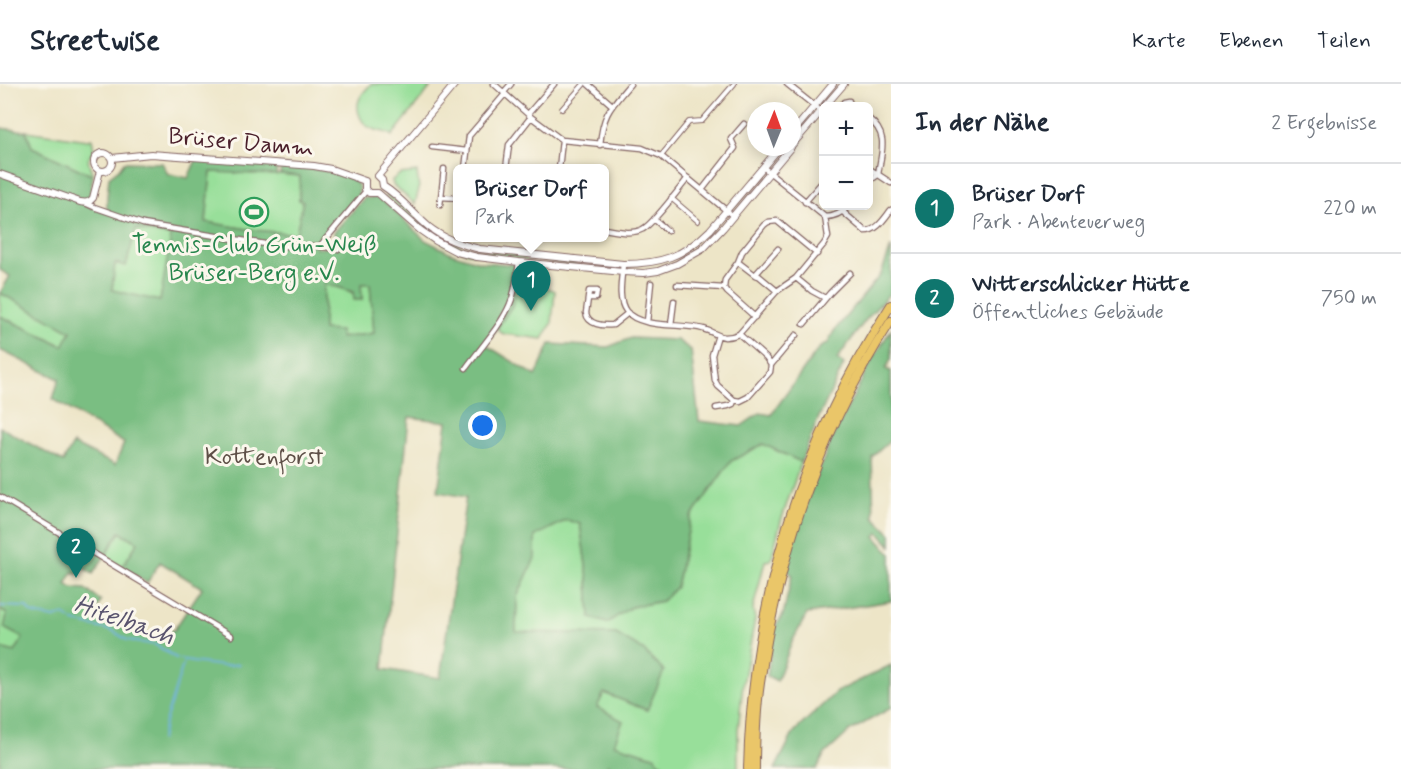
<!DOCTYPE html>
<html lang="de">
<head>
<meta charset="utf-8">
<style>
	:root { --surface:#fff; --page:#f2f2f3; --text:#1f2937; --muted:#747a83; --line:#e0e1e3; --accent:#0f766e }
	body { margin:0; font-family:Mynerve,sans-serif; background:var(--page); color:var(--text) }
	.controls { position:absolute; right:18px; top:18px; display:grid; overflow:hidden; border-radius:9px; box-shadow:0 3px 15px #0003 }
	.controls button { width:54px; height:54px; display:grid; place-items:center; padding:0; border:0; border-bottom:2px solid var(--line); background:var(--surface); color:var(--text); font:30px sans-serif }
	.compass { position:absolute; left:747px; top:18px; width:54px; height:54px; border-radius:50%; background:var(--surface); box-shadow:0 3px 15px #0003; rotate:1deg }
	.you { position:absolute; left:483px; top:342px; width:21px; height:21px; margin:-15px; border:4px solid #fff; border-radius:50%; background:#1a73e8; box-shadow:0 0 0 9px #1a73e833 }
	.badge { display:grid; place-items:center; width:39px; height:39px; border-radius:50%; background:var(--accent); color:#fff; font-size:20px; font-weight:700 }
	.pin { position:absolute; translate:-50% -50px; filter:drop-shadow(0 2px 3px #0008) }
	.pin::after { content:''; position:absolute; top:32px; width:21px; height:18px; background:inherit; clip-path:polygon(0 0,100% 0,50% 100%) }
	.popup { position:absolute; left:453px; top:80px; width:156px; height:78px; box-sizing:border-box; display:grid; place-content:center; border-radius:9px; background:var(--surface); filter:drop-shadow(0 2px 4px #0005); font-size:20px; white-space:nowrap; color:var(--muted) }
	.popup b { font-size:22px; color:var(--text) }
	.popup::after { content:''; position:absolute; left:50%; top:100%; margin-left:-12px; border:12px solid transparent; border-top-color:var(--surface) }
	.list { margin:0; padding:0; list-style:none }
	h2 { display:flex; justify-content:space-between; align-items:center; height:78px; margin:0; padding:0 24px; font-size:26px }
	h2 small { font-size:20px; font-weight:400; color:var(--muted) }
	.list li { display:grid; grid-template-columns:39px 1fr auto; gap:18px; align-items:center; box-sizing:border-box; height:90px; padding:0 24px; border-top:2px solid var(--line) }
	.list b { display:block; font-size:22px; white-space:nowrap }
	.list p { margin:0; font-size:20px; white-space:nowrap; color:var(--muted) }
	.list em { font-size:20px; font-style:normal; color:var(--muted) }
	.map { position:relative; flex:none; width:891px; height:685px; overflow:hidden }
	header { display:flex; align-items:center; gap:36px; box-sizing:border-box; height:84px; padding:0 30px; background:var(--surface); border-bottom:2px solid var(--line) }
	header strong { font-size:28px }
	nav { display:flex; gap:33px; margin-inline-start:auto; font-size:21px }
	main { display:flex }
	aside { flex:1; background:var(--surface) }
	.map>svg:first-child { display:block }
	.green { fill:#98df9a; stroke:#717f62; stroke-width:1.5 }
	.forest { fill:#7abe82; stroke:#626e56; stroke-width:1.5; fill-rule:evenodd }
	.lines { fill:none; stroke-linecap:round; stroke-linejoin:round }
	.stream { stroke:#76b3e9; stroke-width:1.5 }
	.pedestrian-casing { stroke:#836462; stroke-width:6 }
	.minor-casing { stroke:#836462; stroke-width:7 }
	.tertiary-casing { stroke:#836462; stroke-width:8 }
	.motorway-casing { stroke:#836462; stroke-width:10 }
	.pedestrian { stroke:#fff; stroke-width:4 }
	.minor { stroke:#fff; stroke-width:4.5 }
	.tertiary { stroke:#fff; stroke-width:6 }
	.motorway { stroke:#eac669; stroke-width:8 }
	.labels { text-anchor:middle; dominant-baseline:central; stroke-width:6; stroke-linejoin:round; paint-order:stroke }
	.street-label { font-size:24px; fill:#4a1f2b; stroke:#fbf7ec }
	.leisure-label { font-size:24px; fill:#27864d; stroke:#fbf7ec }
	.park-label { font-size:24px; fill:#5e4f47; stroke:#fbf7ec }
	.water-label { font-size:26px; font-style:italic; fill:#59536e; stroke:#fbf7ec }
</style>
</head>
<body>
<header>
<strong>Streetwise</strong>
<nav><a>Karte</a><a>Ebenen</a><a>Teilen</a></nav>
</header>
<main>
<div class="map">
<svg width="891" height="685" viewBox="0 0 891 685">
	<rect width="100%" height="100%" fill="#fbf7ec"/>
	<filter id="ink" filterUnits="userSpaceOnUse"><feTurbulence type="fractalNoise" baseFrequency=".0167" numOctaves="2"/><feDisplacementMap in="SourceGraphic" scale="12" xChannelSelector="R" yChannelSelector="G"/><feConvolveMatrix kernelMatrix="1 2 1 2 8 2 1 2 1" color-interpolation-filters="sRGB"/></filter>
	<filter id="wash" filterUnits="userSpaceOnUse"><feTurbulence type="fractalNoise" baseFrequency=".008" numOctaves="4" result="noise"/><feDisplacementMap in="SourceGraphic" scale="24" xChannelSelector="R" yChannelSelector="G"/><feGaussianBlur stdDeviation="1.35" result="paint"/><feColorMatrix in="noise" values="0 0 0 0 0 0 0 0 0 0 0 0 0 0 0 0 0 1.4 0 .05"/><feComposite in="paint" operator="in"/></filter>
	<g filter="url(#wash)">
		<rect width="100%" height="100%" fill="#ede5c7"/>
		<!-- green -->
		<path class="green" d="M371 0H433L392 52C386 47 380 48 373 45 362 42 355 27 359 16 361 10 367 5 371 0Z
			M26 47 87 56 92 55 94 66C84 78 90 79 93 92L32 63Z
			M211 87 276 91 280 90 300 92 299 116 303 117 296 150 253 146 206 138Z
			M417 88 419 105 415 120 393 101 392 96 400 90Z
			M388 109 419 137 462 163 577 178 574 181 467 169 446 161 419 142 386 112Z
			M136 145 172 152 160 218 112 206 115 179 126 181Z
			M519 196 546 203 555 207 552 239 543 255 504 250 500 248 498 244Z
			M361 199H370L374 249 340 254 323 246 324 200C339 203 351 206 362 216Z
			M0 209 71 247 64 262 0 232Z
			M763 360 801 378 781 437 771 476 765 477 753 525 755 535 743 600 738 646V685H667L654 672 613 660 597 623 604 609 647 626 663 587 643 566 616 550 516 549 517 513 534 474 535 452 567 436 580 440 588 495 590 533 607 539 631 523 662 517 676 503 691 433 731 377Z
			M120 448 138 458 122 483 105 472Z
			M0 526 7 530 23 554 15 568 0 564Z"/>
		<!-- forest -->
		<path class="forest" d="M0 44 26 47 32 63 93 92 88 121 107 128V114L109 93 119 85 124 78 162 79 168 90 188 94 196 76 277 82 276 91 211 88 206 138 253 146 296 150 303 117 299 116 300 92 280 90 281 82C296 83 347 86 356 98 360 103 359 107 358 112L316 160V164L338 163 337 154 333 149 364 114H378L383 116 425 156 451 169 480 178 521 181 517 204 512 222 486 261 536 292 550 260 608 263 631 254 677 256 691 266 699 337 741 342 760 329 771 331 819 264 828 259 834 247 881 190 891 163V208L865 237 837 275 844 280 819 333 801 378 763 360 731 377 691 433 676 503 662 517 631 523 607 539 590 534 588 495 580 440 567 436 535 452V474L517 513 516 548 616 550 643 566 664 587 647 626 604 609 597 623 623 637 614 660 654 672 667 685H613L608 680 606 685H0V564L15 568 23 554 4 544 7 530 0 526V343L63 378 73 360 115 381 124 359 53 315 59 295 0 266V232L63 262 71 247 0 209 10 192 0 186ZM136 145 171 152 160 217 112 206 115 179 126 182ZM324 200 338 203 353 208 354 216H362L361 200H370L374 249 341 254 340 247 323 246ZM409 333 447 338 438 408 466 413 440 594 383 585ZM120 448 138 458 122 483 147 499 160 478 202 504 174 546 148 551 114 541 93 532 101 517 85 505 72 504 66 500 73 488 78 490 82 483 93 490Z
			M891 245V275L886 285 891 287V356L872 373 874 433 891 450V462L879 449 875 452 891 470V517L807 530 792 558 777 597 767 592 775 543 783 531 792 491 786 484 793 451 833 352 870 280Z
			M891 581V624L850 647 824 671 817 685H775L794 648 836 608Z"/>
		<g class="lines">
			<!-- stream -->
			<path class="stream" d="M0 522 26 523 31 529 38 531 54 534 64 531 74 538 113 547 127 556 156 561 176 574 192 578 224 582 239 580
				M161 656 164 641 184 577"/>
		</g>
	</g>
	<g filter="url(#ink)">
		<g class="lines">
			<!-- pedestrian casing -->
			<g class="pedestrian-casing">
				<path id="pedestrian" d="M562 25 584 0
					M661 72 689 38 702 37 734 0
					M671 114 698 137"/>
			</g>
			<!-- minor casing -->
			<g class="minor-casing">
				<path id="minor" d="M494 0 531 33 562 56 642 64 661 72 733 132
					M588 0 612 21
					M787 0 821 27
					M504 8 511 0
					M845 22 844 18 849 17
					M528 30 554 0
					M868 34C890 51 881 68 878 91L868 98
					M600 61C603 29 610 24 630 0
					M432 63 467 67
					M868 84 891 99
					M465 85 469 52 505 10
					M506 85 509 61 531 33
					M559 85 562 56
					M702 106 735 64 731 55 744 40
					M441 113 444 85
					M805 118 824 96
					M85 119 94 123 143 140 277 162H319L338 165
					M440 121 441 113 458 114
					M843 128 865 147C877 147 884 135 891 126
					M825 133C835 133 842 129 849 122
					M654 135 668 147
					M604 145C616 147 632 151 643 145 653 140 680 104 688 94
					M320 162 366 107
					M738 178 755 191 759 192 777 207
					M623 180C622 194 617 215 626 227 640 245 682 239 703 245 711 247 717 252 725 253 730 253 734 252 739 250L777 207 796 194 824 160 828 153 825 133 763 83
					M755 191 778 165
					M796 194 812 207 825 214
					M677 201 724 204
					M588 214H596L597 207H589L586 229C588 241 603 242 613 241L628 229
					M755 233 727 208 724 204 725 196 738 178 742 168 764 141 768 138 777 137 817 170
					M647 238 651 199
					M804 240 830 209 850 189
					M671 241 674 217
					M718 251 712 271 715 297 718 302 734 316 740 317 748 313 770 288 771 281 766 274 739 250
					M771 281 796 251
					M466 284C480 265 502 240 510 220 516 207 517 192 519 178
					M716 324 728 322 733 320 734 316
					M0 413 231 552"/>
			</g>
			<!-- tertiary casing -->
			<g class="tertiary-casing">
				<path id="tertiary" d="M825 22 844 0
					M792 49 833 0
					M792 61 824 24
					M94 78a9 9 0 1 1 18 0a9 9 0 1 1-18 0Z
					M112 74 151 70 314 82 331 85 365 97
					M0 90 80 118C86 119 89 119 93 114L100 87
					M378 92 382 96 383 102C401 113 413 130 429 143 444 155 462 161 480 165L623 180C660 180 683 173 710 146L780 63
					M378 92 455 0
					M365 97V105L369 109H378L420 146 436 157 457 168 477 173 519 178 623 188 644 189 658 187 677 180 703 165 723 144 791 63"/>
			</g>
			<!-- motorway casing -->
			<g class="motorway-casing">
				<path id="motorway" d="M748 685C752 519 800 360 891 221
					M755 685C755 656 756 627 760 599 779 470 820 346 891 237"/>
			</g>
			<!-- pedestrian -->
			<use href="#pedestrian" class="pedestrian"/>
			<!-- minor -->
			<use href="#minor" class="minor"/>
			<!-- tertiary -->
			<use href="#tertiary" class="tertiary"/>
			<!-- motorway -->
			<use href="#motorway" class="motorway"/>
		</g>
	</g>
	<!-- icons -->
	<defs>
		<g id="stadium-ring" transform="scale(1.5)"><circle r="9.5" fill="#fbf7ec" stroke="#2e9e5b" stroke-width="1.5"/><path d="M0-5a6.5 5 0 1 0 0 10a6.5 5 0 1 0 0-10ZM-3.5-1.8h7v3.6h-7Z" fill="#2e9e5b"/></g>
	</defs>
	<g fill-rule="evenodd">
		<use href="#stadium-ring" x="254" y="128"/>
	</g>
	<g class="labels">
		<!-- street labels -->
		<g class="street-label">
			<text transform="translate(241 59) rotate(5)">Brüser Damm</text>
		</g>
		<!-- leisure labels -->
		<g class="leisure-label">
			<text x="254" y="161">Tennis-Club Grün-Weiß<tspan x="254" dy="28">Brüser-Berg e.V.</tspan></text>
		</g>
		<!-- park labels -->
		<g class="park-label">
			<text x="264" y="373">Kottenforst</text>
		</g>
		<!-- water labels -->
		<g class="water-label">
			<text transform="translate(124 537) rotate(19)">Hitelbach</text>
		</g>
	</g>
</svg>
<div class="controls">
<button>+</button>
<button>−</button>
</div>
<svg class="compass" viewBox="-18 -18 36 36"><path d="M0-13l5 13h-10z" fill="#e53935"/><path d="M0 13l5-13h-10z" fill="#747a83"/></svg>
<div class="you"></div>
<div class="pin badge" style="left:531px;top:227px">1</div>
<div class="popup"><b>Brüser Dorf</b>Park</div>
<div class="pin badge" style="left:76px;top:494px">2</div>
</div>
<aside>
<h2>In der Nähe<small>2 Ergebnisse</small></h2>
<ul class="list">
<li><span class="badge">1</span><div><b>Brüser Dorf</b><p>Park · Abenteuerweg</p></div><em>220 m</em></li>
<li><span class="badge">2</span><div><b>Witterschlicker Hütte</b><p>Öffentliches Gebäude</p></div><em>750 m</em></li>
</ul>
</aside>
</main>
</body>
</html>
